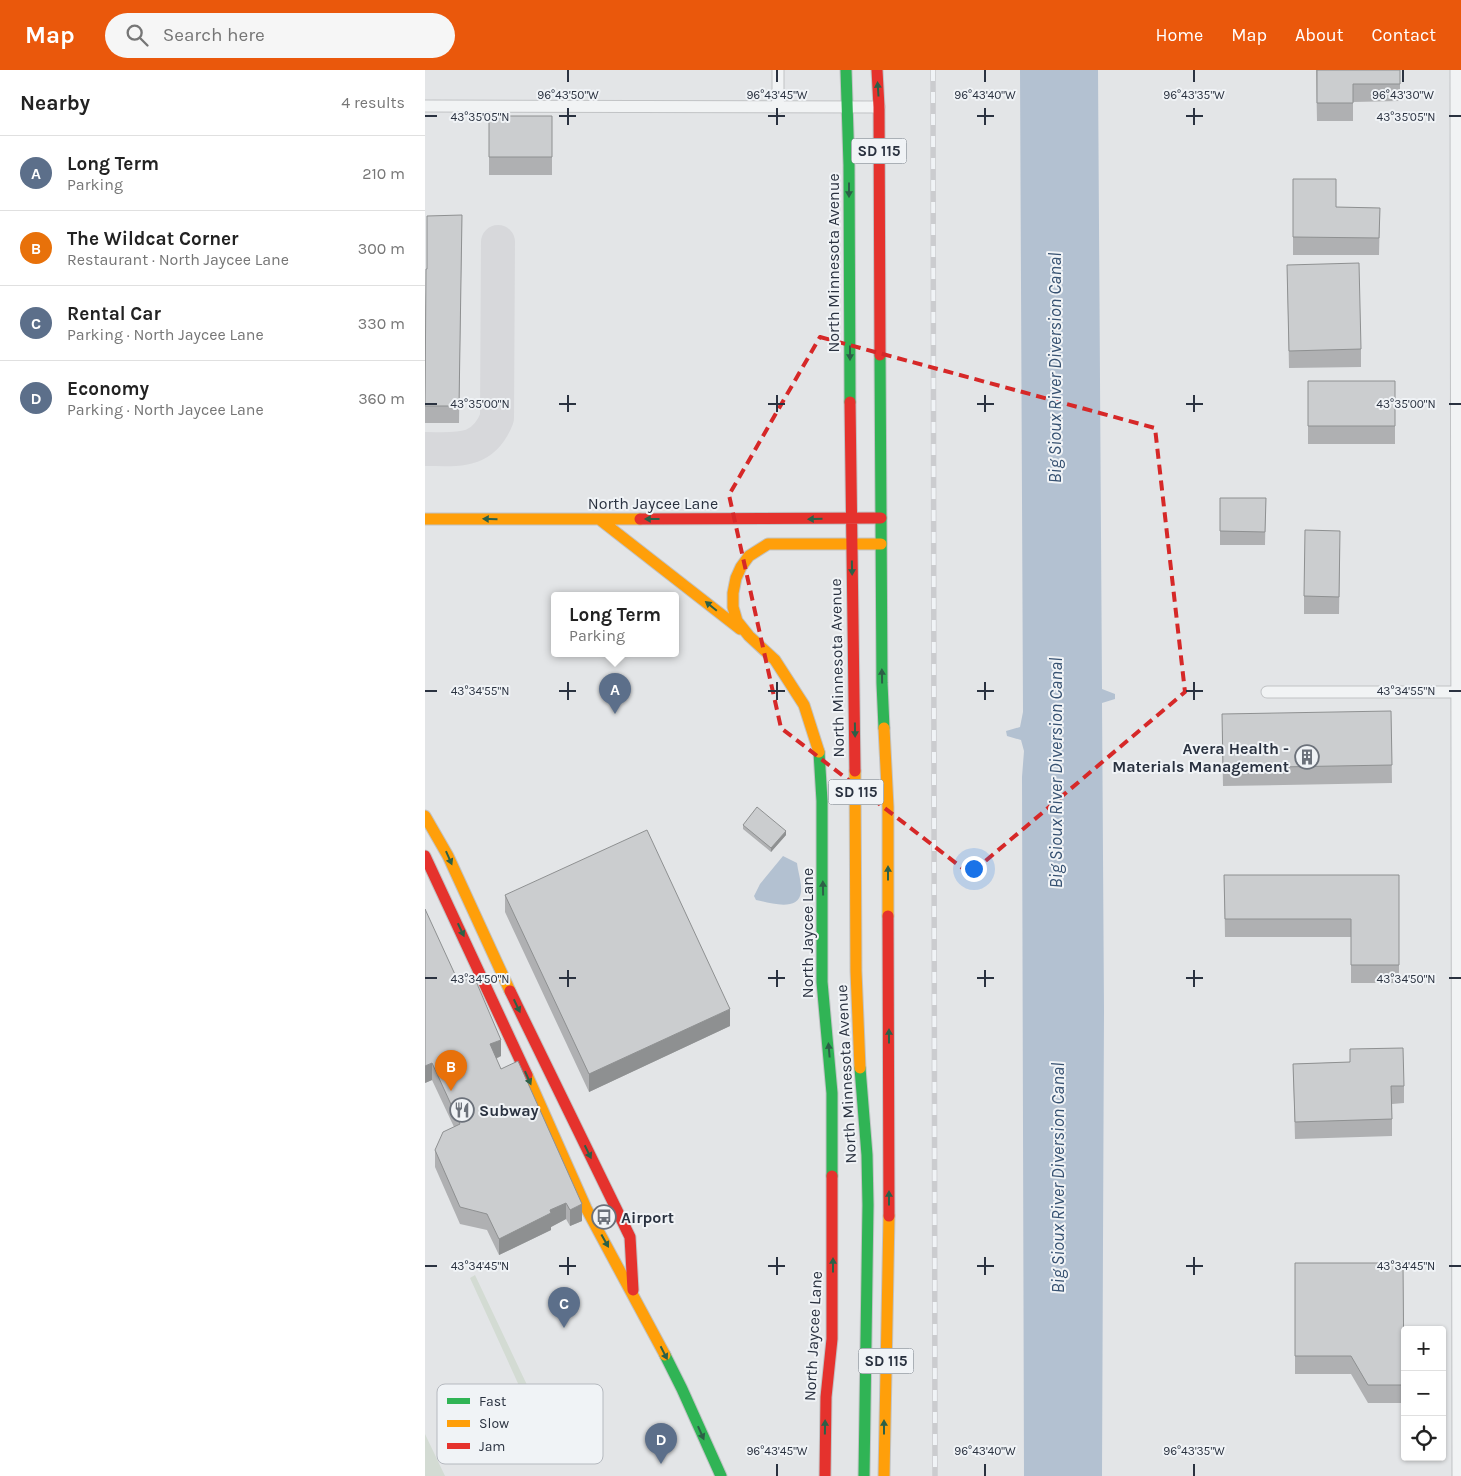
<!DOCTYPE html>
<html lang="en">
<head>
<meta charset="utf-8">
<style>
	:root { --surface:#fff; --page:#f6f6f6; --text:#222; --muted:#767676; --line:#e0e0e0; --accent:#ea580c }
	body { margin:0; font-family:Karla,sans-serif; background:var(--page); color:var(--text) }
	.controls { position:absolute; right:15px; bottom:15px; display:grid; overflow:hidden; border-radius:5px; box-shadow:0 1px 4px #0004 }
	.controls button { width:45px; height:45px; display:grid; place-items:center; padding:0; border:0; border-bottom:1px solid var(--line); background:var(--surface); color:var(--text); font:25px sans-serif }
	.you { position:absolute; left:548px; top:798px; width:18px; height:18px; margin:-12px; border:4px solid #fff; border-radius:50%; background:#1a73e8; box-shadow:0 0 0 8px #1a73e833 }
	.badge { display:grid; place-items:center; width:32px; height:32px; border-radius:50%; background:var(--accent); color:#fff; font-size:16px; font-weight:700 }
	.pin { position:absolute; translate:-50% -41px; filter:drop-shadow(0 1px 2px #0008) }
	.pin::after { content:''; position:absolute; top:26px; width:18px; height:15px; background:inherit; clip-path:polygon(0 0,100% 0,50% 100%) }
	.popup { position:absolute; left:126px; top:522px; width:128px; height:65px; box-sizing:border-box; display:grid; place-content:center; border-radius:5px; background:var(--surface); filter:drop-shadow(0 1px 4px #0005); font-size:16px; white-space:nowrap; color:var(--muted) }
	.popup b { font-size:19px; color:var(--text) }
	.popup::after { content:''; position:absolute; left:50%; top:100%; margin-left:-10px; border:10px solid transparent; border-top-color:var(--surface) }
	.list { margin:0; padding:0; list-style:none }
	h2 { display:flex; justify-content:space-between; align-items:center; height:65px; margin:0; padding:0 20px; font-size:21px }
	h2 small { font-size:16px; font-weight:400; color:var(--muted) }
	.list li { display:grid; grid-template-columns:32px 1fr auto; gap:15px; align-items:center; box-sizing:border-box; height:75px; padding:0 20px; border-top:1px solid var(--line) }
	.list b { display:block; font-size:19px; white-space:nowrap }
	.list p { margin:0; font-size:16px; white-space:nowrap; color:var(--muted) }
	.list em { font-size:16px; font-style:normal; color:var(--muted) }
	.icon { flex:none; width:28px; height:28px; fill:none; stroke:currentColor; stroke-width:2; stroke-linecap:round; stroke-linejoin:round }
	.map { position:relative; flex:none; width:1036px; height:1406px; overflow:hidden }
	header { display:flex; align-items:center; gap:30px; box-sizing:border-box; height:70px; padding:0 25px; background:var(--accent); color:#fff }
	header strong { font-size:24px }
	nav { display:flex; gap:28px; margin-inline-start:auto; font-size:18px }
	.search { width:350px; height:45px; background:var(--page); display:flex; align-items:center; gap:12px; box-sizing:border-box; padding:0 18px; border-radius:28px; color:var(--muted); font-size:19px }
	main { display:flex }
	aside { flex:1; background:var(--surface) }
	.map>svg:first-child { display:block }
	.green { fill:#d3dbd3 }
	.water { fill:#b3c1d1 }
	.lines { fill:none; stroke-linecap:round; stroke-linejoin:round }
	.taxiway { stroke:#d7d8db; stroke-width:34 }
	.street-casing { stroke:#c1c3c5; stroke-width:13 }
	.fast-casing { stroke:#c1c3c5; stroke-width:13 }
	.slow-casing { stroke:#c1c3c5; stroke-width:13 }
	.jam-casing { stroke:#c1c3c5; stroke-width:13 }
	.street { stroke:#f1f3f4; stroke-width:11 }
	.fast { stroke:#30b455; stroke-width:11 }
	.slow { stroke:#ff9f0a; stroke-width:11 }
	.jam { stroke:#e5322d; stroke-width:11 }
	.rail-casing { stroke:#cbcccf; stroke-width:5.5 }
	.rail { stroke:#f0f3f6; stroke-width:4; stroke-dasharray:11; stroke-linecap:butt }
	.wall { fill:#afb0b2 }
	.shaded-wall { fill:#8e9091 }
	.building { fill:#cbcdcf; stroke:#8e9091 }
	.oneway { fill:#2c6047 }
	.marked { fill:none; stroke:#d62828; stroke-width:4; stroke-dasharray:10 6; stroke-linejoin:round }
	.ticks { fill:none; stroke:#2a3240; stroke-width:2 }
	.labels { text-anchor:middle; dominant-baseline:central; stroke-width:4; stroke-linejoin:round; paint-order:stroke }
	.shield { fill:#f0f3f6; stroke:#656c77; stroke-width:1 }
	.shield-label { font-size:15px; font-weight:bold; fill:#2a3240 }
	.street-label { font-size:16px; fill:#2a3240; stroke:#f0f3f6 }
	.poi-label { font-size:16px; font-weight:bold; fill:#2a3240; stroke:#f0f3f6; text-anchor:start }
	.water-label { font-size:18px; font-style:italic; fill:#365171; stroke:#f0f3f6 }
	.key { fill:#f0f3f6; stroke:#b5b9bf; stroke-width:1 }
	.key-label { font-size:14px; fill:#2a3240 }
	.ticks-label { font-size:12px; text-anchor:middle; fill:#2a3240; stroke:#f0f3f6; stroke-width:4; stroke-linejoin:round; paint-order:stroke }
</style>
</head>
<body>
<header>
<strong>Map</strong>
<div class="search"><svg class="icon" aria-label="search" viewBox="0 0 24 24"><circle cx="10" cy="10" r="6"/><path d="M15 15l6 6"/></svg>Search here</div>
<nav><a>Home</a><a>Map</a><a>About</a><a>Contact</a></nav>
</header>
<main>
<aside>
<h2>Nearby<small>4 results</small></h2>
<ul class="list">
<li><span class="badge" style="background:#5c6f8a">A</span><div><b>Long Term</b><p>Parking</p></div><em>210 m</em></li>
<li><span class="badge" style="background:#e8710a">B</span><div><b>The Wildcat Corner</b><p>Restaurant · North Jaycee Lane</p></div><em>300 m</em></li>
<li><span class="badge" style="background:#5c6f8a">C</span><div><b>Rental Car</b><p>Parking · North Jaycee Lane</p></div><em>330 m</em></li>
<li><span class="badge" style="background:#5c6f8a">D</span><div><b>Economy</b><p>Parking · North Jaycee Lane</p></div><em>360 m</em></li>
</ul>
</aside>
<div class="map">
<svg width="1036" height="1406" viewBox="0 0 1036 1406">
	<rect width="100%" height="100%" fill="#e3e5e7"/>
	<!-- green -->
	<path class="green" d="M50 1205 128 1370 136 1367 138 1368 137 1371 122 1377 45 1208Z
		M0 1364 20 1406H0Z"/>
	<!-- water -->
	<path class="water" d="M595 0H673L677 619 690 624V629L677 633 679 941 677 1406H599L597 707 599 681 596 670 582 666 581 661 595 657 598 642Z
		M358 786 372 793C373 802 377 813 376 822 374 842 345 833 331 830L329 826 335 814Z"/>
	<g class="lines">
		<!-- taxiway -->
		<path class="taxiway" d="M0 379C32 379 58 384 72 348L73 172"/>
		<!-- street casing -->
		<g class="street-casing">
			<path id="street" d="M1031 0 1033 1406
				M0 36 454 37
				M353 38V0
				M842 622H1036"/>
		</g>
		<!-- fast casing -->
		<g class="fast-casing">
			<path id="fast" d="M421 0 424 95 425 332
				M455 285 457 613 459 658
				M394 682 397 731V912L407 1023V1106
				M435 998 442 1085 443 1135 439 1406
				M240 1285 257 1319 296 1406"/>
		</g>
		<!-- slow casing -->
		<g class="slow-casing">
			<path id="slow" d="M0 449H215
				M174 449 315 559
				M459 658 463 737V846
				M394 682 379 635 350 590 324 566 312 551 308 537V523L311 508 316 497 324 486 343 474H456
				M430 701 431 901 435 998
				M0 746 23 786 85 921
				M102 1005 161 1138 240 1285
				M459 1406 464 1146"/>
		</g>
		<!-- jam casing -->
		<g class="jam-casing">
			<path id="jam" d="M452 0 454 37 455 285
				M425 332 430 701
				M215 449 456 448
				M0 786 102 1005
				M463 846 464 1146
				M85 921 205 1167 208 1220
				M400 1406 401 1327 407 1269V1106"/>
		</g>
		<!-- street -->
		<use href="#street" class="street"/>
		<!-- fast -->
		<use href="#fast" class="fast"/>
		<!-- slow -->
		<use href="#slow" class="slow"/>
		<!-- jam -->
		<use href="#jam" class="jam"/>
		<!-- rail casing -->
		<g class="rail-casing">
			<path id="rail" d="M508 0 510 1406"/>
		</g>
		<!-- rail -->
		<use href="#rail" class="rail"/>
	</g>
	<!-- wall -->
	<path class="wall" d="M891 0H975V31L928 32V51H892Z
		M64 46H127V105H64Z
		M868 109 911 137 955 138 954 185H868Z
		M37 145 34 353H0V244L2 199Z
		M862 195 936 279V297L864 298Z
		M883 311H970V374H883Z
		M795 428H841L840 475H795Z
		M915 478 914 544H879V526Z
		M966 641 967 713 798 716 797 661Z
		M318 755 361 765 346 782 318 759Z
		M799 805H974V913H926V867H800Z
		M80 825 305 956 164 1022 80 842Z
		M33 911 76 986 71 989 76 999 157 1151 145 1156 141 1149 126 1157V1160L74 1185 62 1160 35 1154 10 1097V1080L29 1057 7 1010 0 1013Z
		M925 979 979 1016V1033L967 1034V1066L870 1069 868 994 925 992Z
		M870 1193H978L979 1333H943L926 1304H870Z"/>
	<!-- shaded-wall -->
	<path class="shaded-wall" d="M361 761V765L346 782V778Z
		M305 939V956L164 1022V1004Z
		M76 970V986L65 991V974Z
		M7 993V1010L0 1013V996Z
		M141 1133V1149L126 1157V1160L74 1185V1169L125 1140Z
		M157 1134V1151L145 1156V1140Z"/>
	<!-- building -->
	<path class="building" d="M892 0H975V14H928V33H892Z
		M64 46H127V87H64Z
		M868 109H911V137L955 138 954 168 868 167Z
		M37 145 34 336H0L1 199H2V146Z
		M934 193 936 279 864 281 862 195Z
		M883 311H970V356H883Z
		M795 428H841L840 462 795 461Z
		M880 460 915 461 914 527 879 526Z
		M966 641 967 695 798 698 797 644Z
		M332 737 361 761 346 778 318 755Z
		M222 760 305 939 164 1004 80 825Z
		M799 805H974V895H926V849H800Z
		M0 839 33 911 50 909 76 970 65 974 76 999 93 991 157 1134 145 1140 141 1133 125 1140 126 1143 74 1169 62 1144 35 1137 10 1080 18 1062 35 1054 7 993 0 996Z
		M978 978 979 1016H966L967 1049 870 1052 868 994 925 992V979Z
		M870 1193H978L979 1315H943L926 1286H870Z"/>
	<!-- one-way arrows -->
	<defs><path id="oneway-solid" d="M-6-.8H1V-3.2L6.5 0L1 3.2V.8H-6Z" transform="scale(1.25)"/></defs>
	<g class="oneway">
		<use href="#oneway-solid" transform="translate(453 19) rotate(-94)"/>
		<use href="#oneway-solid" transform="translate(424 120) rotate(90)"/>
		<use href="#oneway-solid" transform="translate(425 283) rotate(90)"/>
		<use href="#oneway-solid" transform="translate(65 449) rotate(-178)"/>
		<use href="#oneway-solid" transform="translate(227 449) rotate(-180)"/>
		<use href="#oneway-solid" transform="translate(390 449) rotate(179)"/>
		<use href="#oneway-solid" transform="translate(427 498) rotate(89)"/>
		<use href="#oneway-solid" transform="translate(286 536) rotate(-141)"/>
		<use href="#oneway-solid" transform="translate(457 606) rotate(-91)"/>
		<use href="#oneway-solid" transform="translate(430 660) rotate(89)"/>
		<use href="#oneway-solid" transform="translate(24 788) rotate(66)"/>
		<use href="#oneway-solid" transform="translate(463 803) rotate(-90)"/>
		<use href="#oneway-solid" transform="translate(398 818) rotate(-91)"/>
		<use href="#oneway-solid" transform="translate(36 860) rotate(65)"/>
		<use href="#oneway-solid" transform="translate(92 936) rotate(65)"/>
		<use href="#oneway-solid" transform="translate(464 966) rotate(-90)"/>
		<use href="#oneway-solid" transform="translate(404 980) rotate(-95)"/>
		<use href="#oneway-solid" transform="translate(103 1008) rotate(66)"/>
		<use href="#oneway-solid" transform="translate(163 1082) rotate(64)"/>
		<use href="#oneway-solid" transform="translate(464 1128) rotate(-90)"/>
		<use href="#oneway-solid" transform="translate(180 1171) rotate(61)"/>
		<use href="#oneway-solid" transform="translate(408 1195) rotate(-90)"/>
		<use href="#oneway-solid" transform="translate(239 1283) rotate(63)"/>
		<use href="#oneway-solid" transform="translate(400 1357) rotate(-89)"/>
		<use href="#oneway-solid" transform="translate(459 1357) rotate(-90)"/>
		<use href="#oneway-solid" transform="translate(276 1363) rotate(66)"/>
	</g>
	<!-- marked area -->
	<path class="marked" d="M395 267 730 358 760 622 545 804 356 658 304 425Z"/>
	<!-- ticks -->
	<path class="ticks" d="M143 0V12M352 0V12M560 0V12M769 0V12M978 0V12M143 38V55M352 38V55M560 38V55M769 38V55M0 46H12M134 46H151M343 46H360M552 46H569M761 46H778M1024 46H1036M143 325V342M352 325V342M560 325V342M769 325V342M0 334H12M134 334H151M343 334H360M552 334H569M761 334H778M1024 334H1036M143 612V630M352 612V630M560 612V630M769 612V630M0 621H12M134 621H151M343 621H360M552 621H569M761 621H778M1024 621H1036M143 900V917M352 900V917M560 900V917M769 900V917M0 908H12M134 908H151M343 908H360M552 908H569M761 908H778M1024 908H1036M143 1187V1205M352 1187V1205M560 1187V1205M769 1187V1205M0 1196H12M134 1196H151M343 1196H360M552 1196H569M761 1196H778M1024 1196H1036M352 1394V1406M560 1394V1406M769 1394V1406"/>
	<!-- icons -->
	<defs>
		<g id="building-ring" transform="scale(1.25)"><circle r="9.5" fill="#f0f3f6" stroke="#6b717a" stroke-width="1.5"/><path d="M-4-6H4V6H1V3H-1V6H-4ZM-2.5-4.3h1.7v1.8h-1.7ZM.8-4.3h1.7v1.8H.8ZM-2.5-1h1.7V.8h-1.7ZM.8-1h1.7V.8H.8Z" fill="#6b717a"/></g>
		<g id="restaurant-ring" transform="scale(1.25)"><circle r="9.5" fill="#f0f3f6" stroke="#6b717a" stroke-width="1.5"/><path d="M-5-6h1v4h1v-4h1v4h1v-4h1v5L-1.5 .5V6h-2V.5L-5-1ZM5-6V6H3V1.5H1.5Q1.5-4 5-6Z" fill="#6b717a"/></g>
		<g id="bus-ring" transform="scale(1.25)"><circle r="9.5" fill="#f0f3f6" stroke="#6b717a" stroke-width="1.5"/><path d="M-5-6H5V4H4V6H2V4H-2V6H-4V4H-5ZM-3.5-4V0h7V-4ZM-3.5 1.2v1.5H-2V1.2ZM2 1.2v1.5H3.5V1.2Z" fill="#6b717a"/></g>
	</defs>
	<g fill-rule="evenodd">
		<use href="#building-ring" x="882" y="687"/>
		<use href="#restaurant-ring" x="37" y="1040"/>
		<use href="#bus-ring" x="179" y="1147"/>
	</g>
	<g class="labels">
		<!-- shield labels -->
		<g class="shield">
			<rect x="426.5" y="68.5" width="55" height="25" rx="4"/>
			<rect x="403.5" y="709.5" width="55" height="25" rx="4"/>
			<rect x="433.5" y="1278.5" width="55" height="25" rx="4"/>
		</g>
		<g class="shield-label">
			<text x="454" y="81">SD 115</text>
			<text x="431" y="722">SD 115</text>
			<text x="461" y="1291">SD 115</text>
		</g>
		<!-- street labels -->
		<g class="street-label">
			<text transform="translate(408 193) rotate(-90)">North Minnesota Avenue</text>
			<text x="228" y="433">North Jaycee Lane</text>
			<text transform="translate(412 598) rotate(-91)">North Minnesota Avenue</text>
			<text transform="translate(382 863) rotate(-90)">North Jaycee Lane</text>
			<text transform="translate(421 1004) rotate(-93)">North Minnesota Avenue</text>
			<text transform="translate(388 1266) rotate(-87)">North Jaycee Lane</text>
		</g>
		<!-- poi labels -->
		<g class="poi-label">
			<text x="864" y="678" text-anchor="end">Avera Health -<tspan x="864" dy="18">Materials Management</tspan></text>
			<text x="54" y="1040">Subway</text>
			<text x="196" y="1147">Airport</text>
		</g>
		<!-- water labels -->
		<g class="water-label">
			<text transform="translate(630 298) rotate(-90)">Big Sioux River Diversion Canal</text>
			<text transform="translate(631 703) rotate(-90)">Big Sioux River Diversion Canal</text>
			<text transform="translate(633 1108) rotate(-90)">Big Sioux River Diversion Canal</text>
		</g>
	</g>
	<!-- legend -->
	<rect x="12" y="1314" width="166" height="80" rx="8" class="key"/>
	<rect x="22" y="1328" width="23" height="6" fill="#30b455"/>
	<rect x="22" y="1350" width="23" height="7" fill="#ff9f0a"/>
	<rect x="22" y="1373" width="23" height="6" fill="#e5322d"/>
	<g class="key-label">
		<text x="54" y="1336">Fast</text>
		<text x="54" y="1358">Slow</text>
		<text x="54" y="1381">Jam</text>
	</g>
	<g class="ticks-label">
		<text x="143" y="29">96°43'50"W</text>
		<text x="352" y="29">96°43'45"W</text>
		<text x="560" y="29">96°43'40"W</text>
		<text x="769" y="29">96°43'35"W</text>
		<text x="978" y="29">96°43'30"W</text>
		<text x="55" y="51">43°35'05"N</text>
		<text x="981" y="51">43°35'05"N</text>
		<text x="55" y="338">43°35'00"N</text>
		<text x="981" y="338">43°35'00"N</text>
		<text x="55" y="625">43°34'55"N</text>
		<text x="981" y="625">43°34'55"N</text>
		<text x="55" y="913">43°34'50"N</text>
		<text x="981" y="913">43°34'50"N</text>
		<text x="55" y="1200">43°34'45"N</text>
		<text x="981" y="1200">43°34'45"N</text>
		<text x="352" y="1385">96°43'45"W</text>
		<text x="560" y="1385">96°43'40"W</text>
		<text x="769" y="1385">96°43'35"W</text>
	</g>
</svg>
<div class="controls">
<button>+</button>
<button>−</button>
<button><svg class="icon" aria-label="locate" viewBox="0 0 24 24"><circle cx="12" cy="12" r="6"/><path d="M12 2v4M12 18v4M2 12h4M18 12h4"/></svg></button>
</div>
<div class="you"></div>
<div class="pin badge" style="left:190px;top:644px;background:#5c6f8a">A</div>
<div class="popup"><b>Long Term</b>Parking</div>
<div class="pin badge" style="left:26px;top:1021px;background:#e8710a">B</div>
<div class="pin badge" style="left:139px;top:1258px;background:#5c6f8a">C</div>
<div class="pin badge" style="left:236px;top:1394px;background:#5c6f8a">D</div>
</div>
</main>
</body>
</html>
